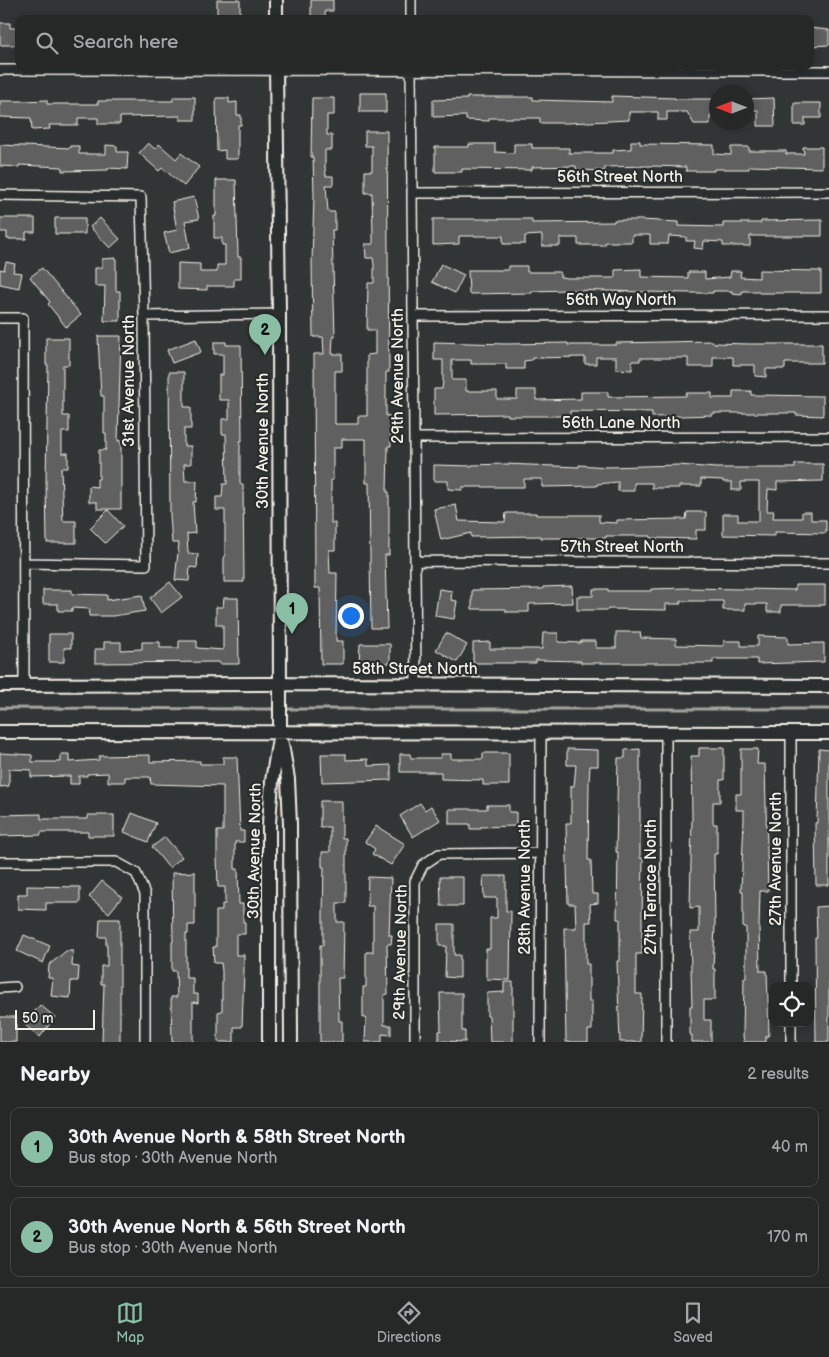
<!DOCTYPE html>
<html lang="en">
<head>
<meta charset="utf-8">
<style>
	:root { --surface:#262828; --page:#323434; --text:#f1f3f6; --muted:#a4a6a8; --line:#424445; --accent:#8abfa5 }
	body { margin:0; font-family:"Balsamiq Sans",sans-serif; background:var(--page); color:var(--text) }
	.controls { position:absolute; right:15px; bottom:15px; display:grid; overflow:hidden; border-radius:10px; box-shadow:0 2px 8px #0003 }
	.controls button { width:45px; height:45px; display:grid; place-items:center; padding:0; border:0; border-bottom:1px solid var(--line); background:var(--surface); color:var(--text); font:25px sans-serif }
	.compass { position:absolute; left:709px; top:85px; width:45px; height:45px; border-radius:50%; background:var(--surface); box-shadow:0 2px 8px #0003; rotate:270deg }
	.scale { position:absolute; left:15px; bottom:12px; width:80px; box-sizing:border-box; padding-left:5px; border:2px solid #f4f1e8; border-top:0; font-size:14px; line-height:18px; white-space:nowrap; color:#f4f1e8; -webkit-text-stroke:4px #2a2d2e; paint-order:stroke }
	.you { position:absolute; left:350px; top:615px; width:18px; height:18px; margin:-12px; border:4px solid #fff; border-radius:50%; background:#1a73e8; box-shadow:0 0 0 8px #1a73e833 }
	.badge { display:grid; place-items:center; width:32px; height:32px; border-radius:50%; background:var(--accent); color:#111; font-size:16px; font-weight:700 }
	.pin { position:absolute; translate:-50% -41px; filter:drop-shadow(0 1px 2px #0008) }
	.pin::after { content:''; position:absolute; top:26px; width:18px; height:15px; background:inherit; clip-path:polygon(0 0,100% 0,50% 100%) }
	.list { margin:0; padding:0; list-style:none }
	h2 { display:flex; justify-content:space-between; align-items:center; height:65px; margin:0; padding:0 20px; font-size:21px }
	h2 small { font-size:16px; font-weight:400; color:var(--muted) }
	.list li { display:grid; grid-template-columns:32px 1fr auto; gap:15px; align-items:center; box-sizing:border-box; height:80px; margin:0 10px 10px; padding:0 10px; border:1px solid var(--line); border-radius:10px }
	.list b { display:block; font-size:19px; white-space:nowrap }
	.list p { margin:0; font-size:16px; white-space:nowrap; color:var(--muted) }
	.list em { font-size:16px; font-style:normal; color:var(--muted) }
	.icon { flex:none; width:28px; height:28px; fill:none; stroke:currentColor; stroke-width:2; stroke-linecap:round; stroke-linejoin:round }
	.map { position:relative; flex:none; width:829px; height:1042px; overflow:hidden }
	.search { position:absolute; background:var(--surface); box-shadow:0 2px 8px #0003; left:15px; right:15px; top:15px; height:55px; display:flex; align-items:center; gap:12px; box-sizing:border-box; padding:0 18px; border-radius:10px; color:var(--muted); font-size:19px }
	.sheet { height:245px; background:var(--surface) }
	nav { display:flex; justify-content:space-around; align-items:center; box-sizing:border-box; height:70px; border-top:1px solid var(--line); background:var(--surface); font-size:14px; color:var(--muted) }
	nav a { display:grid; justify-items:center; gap:2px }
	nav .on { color:var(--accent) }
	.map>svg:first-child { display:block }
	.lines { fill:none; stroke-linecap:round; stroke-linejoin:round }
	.stream { stroke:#a6a5a0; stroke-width:3 }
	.building { fill:#5f605f; stroke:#f4f1e8 }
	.street-casing { stroke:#f4f1e8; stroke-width:12 }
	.secondary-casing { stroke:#f4f1e8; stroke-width:16 }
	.street { stroke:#2a2d2e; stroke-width:9 }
	.secondary { stroke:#2a2d2e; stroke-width:12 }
	.labels { text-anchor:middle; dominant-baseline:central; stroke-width:4.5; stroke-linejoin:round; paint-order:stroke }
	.street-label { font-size:16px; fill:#f4f1e8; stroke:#2a2d2e }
</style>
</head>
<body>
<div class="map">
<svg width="829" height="1042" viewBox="0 0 829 1042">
	<rect width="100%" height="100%" fill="#323535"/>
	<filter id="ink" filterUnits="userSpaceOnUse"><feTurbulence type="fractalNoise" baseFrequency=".02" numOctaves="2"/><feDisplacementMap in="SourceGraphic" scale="10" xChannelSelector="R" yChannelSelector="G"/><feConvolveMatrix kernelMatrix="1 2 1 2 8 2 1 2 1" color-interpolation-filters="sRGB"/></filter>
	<g filter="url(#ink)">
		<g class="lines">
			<!-- stream -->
			<path class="stream" d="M0 708 276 709
				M282 709H829"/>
		</g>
		<!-- building -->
		<path class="building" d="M217 0H240V19H217Z
			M311 0H333V11H325V19H311Z
			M0 23H10V28H17V45H0Z
			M810 28 829 30V45L810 46Z
			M360 93H386V112H360Z
			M612 96 675 98V99H715V116H710V124H694L687 112H667V120H658V112H629V120L567 123H540V118H489V121L466 120V116L433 117V100L467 99V97H533V100L612 102Z
			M173 97H195V120H180V116L120 117V124H98V118H78V125H49L50 129 32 130 31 118 0 117V101H24L47 100V104H98V101H173Z
			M216 98H229V103L237 102V115H241V125H238V159H225V150L217 151Z
			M312 98H334V115H327V135H332V150H325V167L326 176H333V185H326L328 212H335V230H332L335 337H333L332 354H342V371H335V424H358V416H367V355L375 354V330H367L368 283H374V265L373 258H366L365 244H373V236L372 193H365V171H372V146H365V131H387L389 372H386V416H390L391 446H388L387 492H389V555H385L387 628H371L369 483H366V439H342V448H333V480H331V523H335V550H329L330 573H337L336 641H343V664H321L320 588H315L314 354H324L323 337H313L312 262 314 195 313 157H311Z
			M774 98 775 126H758V110H746V99Z
			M794 103H821V118H805V125H794Z
			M631 141H640V144L714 145V154L731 155V147H749V151H786V154H804L803 147H822V168L749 166V169H714V171H686V167L650 166 605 167V171L576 170V166L532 167V170L462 169V172H435V147H469V144H495V152L514 153V144H532V148H569V153H613V150L631 149Z
			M148 143 155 149 159 144 176 159 181 153 199 167 184 186 162 168 159 171 139 153Z
			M0 145 70 148V146H79V154H106V145L117 146V152H128L127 169 108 168V170L62 171V167L19 165V167L0 166Z
			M216 180H236L238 257H241V279H234V286H207V290L178 289V263L200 264V272H217V265H225V245H222V238H214V216H216Z
			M194 197 199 219 185 221 190 248 169 253 164 233 177 230 172 202Z
			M0 218H35V232H26V239H7V232H0Z
			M55 218H85V234H55Z
			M100 218 120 239 110 248 90 227Z
			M433 219H532V223L614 222V220H641L678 222V226L723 227V223H761V221L822 220V236H750V246H723V242L704 241 703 249 694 248 695 241H686V237L669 236 668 244H650V235H632V242H605V245H578V238H560V246H542V235L525 236V244H503V236H459V244L433 245Z
			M116 258V291H120V321H104L105 286H95V268H102V259Z
			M6 262 15 264 13 272 22 273 19 288 0 284V269L4 270Z
			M441 264 464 275 455 293 432 282Z
			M508 266H527V272H560V277L568 278H615V270L641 269V277L688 278V272H705V279L730 277 731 271H741L740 277 759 278V270L821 271V293H759V291H742V294L732 293V291H713V293H688L568 290 532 291V293L469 294 468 270H508Z
			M42 268 81 315 66 327 48 304 50 302 30 277Z
			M98 336H121L118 441H121V509H97V502H89V486L97 487V479H99V450H106V433H104V396H101Z
			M46 338H69V365H63V416H69V432H62V453H68V468H61L63 521H76V543H47L46 482 48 365H46Z
			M196 339 201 352 172 363 167 350Z
			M713 341V343L749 344H822V363H785V369H766V377L755 376V365H733V357H713V367H688V358H640V361H632V370L616 369V357H596V364H585V357L532 358V360L524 361V369H506V364H471V360H452V380H466V391H497V399H517V390H536V400L581 399V392H608V397L686 396V393H712V398H733V391H751V395L823 396V416L796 415V413H712V415L652 417V412L570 411V416H508V414L434 415V389H442L443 380V360H434V342L506 344 568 343V345H616V343Z
			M214 342H226V345H241L242 441H240V484H243L244 582H224V557H225V510H216V497H222L223 484H227L226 434H222V419H229V400H219V375H223V354H214Z
			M169 372H184V407H191V429H184V446H191V464H184L185 481H197L196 502H193L195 533 187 534 188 553 198 554 197 568 190 567 189 581 175 580 179 543H172L170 515Z
			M505 464 579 467V465L607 467 679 465 716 468H795V464H823V481L777 482V490L768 489 767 511H774L773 518H802V512H811V520H826V533L775 532V536L723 535V514H738V521H759V482H741V490H732V482H723V480L701 479V486H679V488H652V483H634V491H618V482L597 484V486L542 487V479H524V487H462V490L448 489V481H434V465L472 466V465Z
			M456 505 459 521 505 522 506 513H536V515H599V522L617 523V520L686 519 687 512H706V530H696V539L651 538V536H606V538H541V536L471 537V533L441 540 434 509Z
			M108 510 123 526 105 543 90 528Z
			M170 582 182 597 161 613 150 598Z
			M795 585H825V605H781V612H767V604H745V610H723V601H681V604H666V610L608 609V610H577V596H593V589H608V591H651V589L687 588 795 590Z
			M572 586 573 603 529 604V612H506V609H472V590L543 589V587Z
			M439 589 452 591 451 600 457 601 454 619 435 616Z
			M43 590H72V594L107 595V600L142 595 145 611 113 616H89L90 609 72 608V611H58V604H43Z
			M224 598H238L239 664H219V662L95 663V649H104V642H121V650L142 649V642H160V648H179V641H197V648L223 650V625H216V607H223Z
			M616 632H640L641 638 676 639V645L724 646V641H741V646H758V636L788 637V644L824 643V662L757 664V659H713V663H581V661L536 660V663H473V643L490 642V649H542L543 633H558V642L581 643V641H596V648H616Z
			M446 633 467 645 457 662 436 650Z
			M49 634H71V648H64V662H49Z
			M360 644H390V663H359Z
			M699 748H724V780H720V802H713V824H717V854H714L715 925 713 969H715V1000H704V1020H711V1042H692V1035H690V1006H692L690 932H699V907L690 908 692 817 691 756H699Z
			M567 749 598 750V766H590L589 782 588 860H591L592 894H598V903L590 904 591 922H586V964H589V1001H592V1030H588V1042H566L564 928H576L575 904H568L566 823H571V786H574L576 765H567Z
			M640 749V858H643L642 919V954H636V994H642L641 1042H620L617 961H620V919H617L618 852H616L618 758H625V750Z
			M741 749H758L757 764H765L768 891H760L759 927 760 971H767L769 1036H766V1042H744L743 1036 744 978H746V927H743V891H741L744 818V810H736V794H741Z
			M819 749 829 750V885H816L815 823H817Z
			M0 753 32 755V762H61V754H69V762L99 760V756L150 755V762L200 761V764H223V757H237L240 831H244V842H235V869H238L239 904H243V922H245V934H236V955H244V971L242 1027H234V1042H218V1012L222 1011V971L221 963H214L213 947H216V911H222V904H225V887H218L217 859V831H223V786L151 784 150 777H125V782H108V773L87 774V776H79V784H70V776L31 777V770L9 769V786L0 787Z
			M483 753H509V785H483V780L441 779V772H400V754H410L411 758H441V754H451V759H483Z
			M321 754H346V760L368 759V766L391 765V780L322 782Z
			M320 801H342V838H346V903H337V922H344L343 978H338L339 1021H342V1042H320V945H323V913L324 867H322V852H330V827H320Z
			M420 803 425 810 431 806 440 820 413 837 400 816Z
			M487 805H509V812H516V826L480 827V829H470V824H449V809H487Z
			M132 813 156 823 148 842 124 832Z
			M41 814V819H88V815H114V836H88V832H41V835L0 836V815Z
			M376 826 405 844 391 865 372 854 375 849 365 842Z
			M165 837 182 857 169 868 152 847Z
			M195 872V925H188V934H186V978H193V994H198V1003L193 1002V1042H172L171 997H177L176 971H172V942H173L172 873Z
			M483 876H506V911H511L510 980 487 979 486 976V949H490V918H497V898H484Z
			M368 877 391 878 389 935H392L391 944H387L388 994 384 995V1025H391V1035L382 1034V1042H365L366 1018H363V987H366V952H373V906H367Z
			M440 877H463V906H441Z
			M102 881 122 897 109 913 89 897Z
			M27 886 80 887V903H46V910L18 909V894H27Z
			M829 906V1042H816L815 938H817L816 907Z
			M100 919H120V1042H102L104 984H101V966H107V946H106V937H99Z
			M439 924H454V955H460V978L445 977 446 946H439Z
			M24 935 50 946 43 963 17 951Z
			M66 951H73L72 966 79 967 78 981H71L70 998 51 996 53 978H48L49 965Z
			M504 982H513V1042H490L489 1016H487V993L504 992Z
			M440 993H462V1031H465V1042L439 1041V1031H441Z
			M40 1005 55 1017 40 1037 24 1024Z
			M0 1017H16V1042H0Z"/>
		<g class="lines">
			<!-- street casing -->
			<g class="street-casing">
				<path id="street" d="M411 0V19
					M411 66 416 686
					M0 70 829 71
					M412 193 829 192
					M0 195 141 197 144 316 146 565 24 563
					M144 316 279 314
					M413 316 829 315
					M0 318H23L24 685
					M414 438 829 437
					M415 561 829 563
					M0 862H116L136 873 145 894V1042
					M791 986V733
					M0 988 15 987
					M415 1042V881L423 865 439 854 540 853
					M540 1042 541 732
					M666 1042V733
					M791 1042V1023"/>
			</g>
			<!-- secondary casing -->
			<g class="secondary-casing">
				<path id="secondary" d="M276 0V19
					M0 685 280 684 829 686
					M0 732 829 733
					M282 744 288 779 290 824 291 1042
					M269 1042V823L272 781 280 732V695L279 314 276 66"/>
			</g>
			<!-- street -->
			<use href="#street" class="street"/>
			<!-- secondary -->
			<use href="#secondary" class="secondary"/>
		</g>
	</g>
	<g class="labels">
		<!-- street labels -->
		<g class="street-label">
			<text x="620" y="177">56th Street North</text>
			<text x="621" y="300">56th Way North</text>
			<text transform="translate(398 376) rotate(-90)">29th Avenue North</text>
			<text transform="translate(129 381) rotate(-90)">31st Avenue North</text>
			<text x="621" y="423">56th Lane North</text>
			<text transform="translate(263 441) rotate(-90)">30th Avenue North</text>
			<text x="622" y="547">57th Street North</text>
			<text x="415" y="669">58th Street North</text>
			<text transform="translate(255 851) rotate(-89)">30th Avenue North</text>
			<text transform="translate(776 859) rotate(-90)">27th Avenue North</text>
			<text transform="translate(525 887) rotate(-90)">28th Avenue North</text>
			<text transform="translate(651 887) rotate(-90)">27th Terrace North</text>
			<text transform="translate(401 952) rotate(-89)">29th Avenue North</text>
		</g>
	</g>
</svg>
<div class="controls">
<button><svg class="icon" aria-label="locate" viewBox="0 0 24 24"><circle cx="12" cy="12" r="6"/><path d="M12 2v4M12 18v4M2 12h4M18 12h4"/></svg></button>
</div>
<svg class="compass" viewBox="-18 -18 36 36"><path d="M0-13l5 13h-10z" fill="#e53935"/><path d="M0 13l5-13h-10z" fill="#a4a6a8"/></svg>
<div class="scale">50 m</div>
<div class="you"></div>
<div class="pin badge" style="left:292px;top:634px">1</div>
<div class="pin badge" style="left:265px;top:355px">2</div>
<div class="search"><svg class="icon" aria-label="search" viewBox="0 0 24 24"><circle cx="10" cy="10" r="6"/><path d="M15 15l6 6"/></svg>Search here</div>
</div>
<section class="sheet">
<h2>Nearby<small>2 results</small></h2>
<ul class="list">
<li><span class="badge">1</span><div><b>30th Avenue North &amp; 58th Street North</b><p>Bus stop · 30th Avenue North</p></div><em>40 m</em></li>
<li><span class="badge">2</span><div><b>30th Avenue North &amp; 56th Street North</b><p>Bus stop · 30th Avenue North</p></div><em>170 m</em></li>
</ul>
</section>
<nav>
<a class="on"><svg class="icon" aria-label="map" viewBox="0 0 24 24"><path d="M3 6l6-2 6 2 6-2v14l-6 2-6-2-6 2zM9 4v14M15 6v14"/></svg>Map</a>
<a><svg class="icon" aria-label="directions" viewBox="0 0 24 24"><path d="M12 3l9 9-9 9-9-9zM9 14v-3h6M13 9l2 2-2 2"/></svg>Directions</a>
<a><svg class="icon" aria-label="saved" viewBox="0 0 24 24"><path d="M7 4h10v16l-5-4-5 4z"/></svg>Saved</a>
</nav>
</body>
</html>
